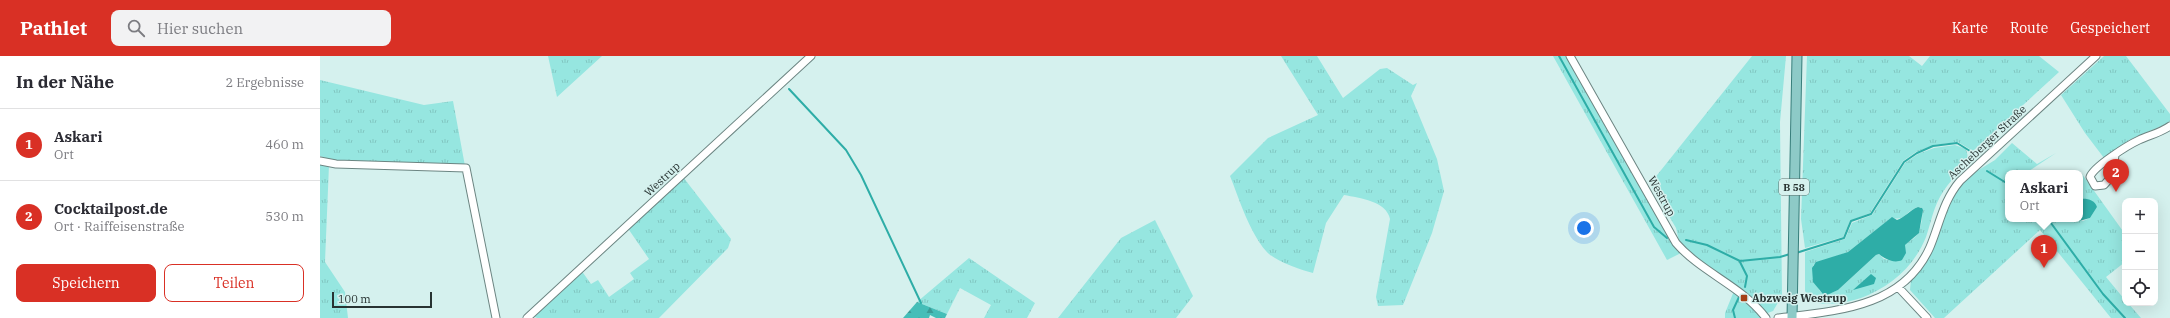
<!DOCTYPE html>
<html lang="de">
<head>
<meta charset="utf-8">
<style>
	:root { --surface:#fff; --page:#f2f2f3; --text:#2b2b33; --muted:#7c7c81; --line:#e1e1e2; --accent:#d93025 }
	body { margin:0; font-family:"IBM Plex Serif",serif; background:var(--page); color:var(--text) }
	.controls { position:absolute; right:12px; bottom:12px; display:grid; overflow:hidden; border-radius:8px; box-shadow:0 4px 16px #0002 }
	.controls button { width:36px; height:36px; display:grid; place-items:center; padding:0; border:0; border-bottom:1px solid var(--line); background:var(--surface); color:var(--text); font:20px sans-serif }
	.scale { position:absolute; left:12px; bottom:10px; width:100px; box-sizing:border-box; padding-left:4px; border:2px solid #283332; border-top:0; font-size:11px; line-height:14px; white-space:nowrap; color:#283332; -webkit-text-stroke:3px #d5f1ee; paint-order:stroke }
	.you { position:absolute; left:1264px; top:172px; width:14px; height:14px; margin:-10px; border:3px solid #fff; border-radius:50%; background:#1a73e8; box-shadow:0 0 0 6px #1a73e833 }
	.badge { display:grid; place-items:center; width:26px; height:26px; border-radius:50%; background:var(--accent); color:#fff; font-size:13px; font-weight:700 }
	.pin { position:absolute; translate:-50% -33px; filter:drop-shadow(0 1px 2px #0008) }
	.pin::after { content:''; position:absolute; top:21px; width:14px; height:12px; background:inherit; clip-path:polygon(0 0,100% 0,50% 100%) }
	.popup { position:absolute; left:1685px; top:114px; width:78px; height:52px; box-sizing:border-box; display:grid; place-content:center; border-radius:8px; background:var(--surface); filter:drop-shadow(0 1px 3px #0005); font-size:13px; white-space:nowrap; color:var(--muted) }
	.popup b { font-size:15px; color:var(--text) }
	.popup::after { content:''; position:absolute; left:50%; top:100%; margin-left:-8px; border:8px solid transparent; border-top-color:var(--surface) }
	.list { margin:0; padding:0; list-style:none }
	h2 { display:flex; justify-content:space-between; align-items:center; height:52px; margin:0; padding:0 16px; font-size:17px }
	h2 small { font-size:13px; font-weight:400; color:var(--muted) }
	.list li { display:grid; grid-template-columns:26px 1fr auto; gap:12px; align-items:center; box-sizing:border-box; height:72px; padding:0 16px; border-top:1px solid var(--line) }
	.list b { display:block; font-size:15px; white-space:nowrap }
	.list p { margin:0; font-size:13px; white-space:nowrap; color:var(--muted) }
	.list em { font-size:13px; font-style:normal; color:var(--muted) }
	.actions { display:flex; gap:8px; padding:12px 16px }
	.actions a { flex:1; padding:9px 0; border:1px solid var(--accent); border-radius:8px; text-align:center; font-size:14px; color:var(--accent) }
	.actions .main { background:var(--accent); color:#fff }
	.icon { flex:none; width:22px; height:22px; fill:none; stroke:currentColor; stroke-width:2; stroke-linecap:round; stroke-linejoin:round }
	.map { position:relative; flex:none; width:1850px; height:262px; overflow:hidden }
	header { display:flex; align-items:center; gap:24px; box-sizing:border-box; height:56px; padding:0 20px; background:var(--accent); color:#fff }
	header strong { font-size:19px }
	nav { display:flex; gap:22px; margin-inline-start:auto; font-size:14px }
	.search { width:280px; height:36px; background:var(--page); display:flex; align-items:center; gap:10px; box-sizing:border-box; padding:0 14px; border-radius:8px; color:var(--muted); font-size:15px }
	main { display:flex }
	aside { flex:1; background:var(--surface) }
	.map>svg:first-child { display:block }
	.grass { fill:url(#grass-tufts); fill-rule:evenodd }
	.forest { fill:url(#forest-firs) }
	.water { fill:#2eada7 }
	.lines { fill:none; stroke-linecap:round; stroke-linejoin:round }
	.stream { stroke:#2eada7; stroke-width:2 }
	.minor-casing { stroke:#6c8582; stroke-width:9 }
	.major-casing { stroke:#387e7b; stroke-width:11 }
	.minor { stroke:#fff; stroke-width:7 }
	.major { stroke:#8dcac7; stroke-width:9 }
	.poi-dot { fill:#a64017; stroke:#d5f1ee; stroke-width:1.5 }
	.labels { text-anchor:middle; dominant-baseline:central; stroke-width:3; stroke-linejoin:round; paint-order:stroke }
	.shield { fill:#d5f1ee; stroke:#5c6c6a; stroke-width:1 }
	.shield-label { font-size:10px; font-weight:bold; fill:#283332 }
	.street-label { font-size:11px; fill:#283332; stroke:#d5f1ee }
	.poi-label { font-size:11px; font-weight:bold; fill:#283332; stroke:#d5f1ee; text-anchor:start }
</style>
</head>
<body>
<header>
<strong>Pathlet</strong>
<div class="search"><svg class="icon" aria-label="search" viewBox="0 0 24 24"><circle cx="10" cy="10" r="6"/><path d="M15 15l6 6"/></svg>Hier suchen</div>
<nav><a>Karte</a><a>Route</a><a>Gespeichert</a></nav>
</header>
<main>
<aside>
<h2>In der Nähe<small>2 Ergebnisse</small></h2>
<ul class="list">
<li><span class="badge">1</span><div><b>Askari</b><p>Ort</p></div><em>460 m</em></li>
<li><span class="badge">2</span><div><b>Cocktailpost.de</b><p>Ort · Raiffeisenstraße</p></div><em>530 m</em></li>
</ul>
<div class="actions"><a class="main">Speichern</a><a>Teilen</a></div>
</aside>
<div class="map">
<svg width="1850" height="262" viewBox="0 0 1850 262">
	<defs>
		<pattern id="grass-tufts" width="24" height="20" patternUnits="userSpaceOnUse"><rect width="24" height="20" fill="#96e6e0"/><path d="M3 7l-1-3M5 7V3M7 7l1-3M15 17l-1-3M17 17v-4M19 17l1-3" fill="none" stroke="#81c6c1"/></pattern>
		<pattern id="forest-firs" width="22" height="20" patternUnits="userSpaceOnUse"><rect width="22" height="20" fill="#45beb8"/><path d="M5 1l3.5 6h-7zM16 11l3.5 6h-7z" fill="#3a9b96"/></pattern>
	</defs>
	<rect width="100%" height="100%" fill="#d5f1ee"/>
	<!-- grass -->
	<path class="grass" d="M228 0H282L237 41Z
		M961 0H997L1023 42 1060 13 1067 12 1093 29 1097 27 1091 40 1117 103 1124 135 1112 177 1083 249 1058 250 1056 241 1070 163C1066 145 1040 142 1024 139L1006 167 993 217C981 214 954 205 946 195 929 175 920 145 910 120L948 82 998 59Z
		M1233 0H1249L1361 197 1347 204Z
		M1432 0H1466L1460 66 1462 240 1453 255 1445 258 1369 197 1359 185 1356 172 1330 128Z
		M1487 0H1589L1602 10 1610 0H1719L1739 16 1653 95 1638 86 1614 89 1596 96 1583 105 1550 157 1530 165 1523 181 1485 192 1481 163Z
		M1784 0H1806L1850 58V65L1846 68 1809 84 1784 102 1765 77 1741 39Z
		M0 24 104 49 133 45 145 110 12 104 0 100Z
		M1692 87 1717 108 1736 97 1706 117H1688V163H1753L1763 165 1770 162 1777 151 1760 143V120L1762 118 1805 178V206L1786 221 1805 244V247H1808L1821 262H1791L1720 174 1624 262H1615L1590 234 1591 223 1602 210 1630 146 1647 121 1675 104Z
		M1635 89 1646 93 1648 101 1647 103 1651 104C1638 117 1625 129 1617 147 1612 158 1610 170 1606 181 1594 211 1570 231 1541 242 1526 247 1509 250 1493 246L1485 235V196L1525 183 1532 167 1552 159 1585 107 1598 98 1614 92ZM1598 151H1601C1604 158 1601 174 1596 180 1593 184 1588 185 1585 189 1586 198 1581 201 1573 205L1564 203 1559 198 1556 199 1518 234 1511 237 1500 235 1493 223V209L1528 196 1571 162C1586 165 1584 156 1598 151Z
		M0 106 9 109 5 206 25 236 28 262H0Z
		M363 121 411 183 408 192 339 262H217L213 260 261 214 271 228 278 224 289 241 314 223 310 217 329 203 307 171Z
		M835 164 873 240 856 262H738L801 182Z
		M649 202 715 247 707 262H664L671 249 640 232 627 258 597 246Z
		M1414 235 1422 240 1442 262H1405V257Z"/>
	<!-- forest -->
	<path class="forest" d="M597 246 627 258 625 262H616L610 259 609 262H583Z"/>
	<!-- water -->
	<path class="water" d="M1760 143C1767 142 1775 144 1777 151L1770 162 1759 165 1753 163H1760Z
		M1598 151 1602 152 1603 154 1599 177 1585 189 1586 197 1582 204C1574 208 1565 203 1559 198L1556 199 1518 234 1507 239 1503 238 1493 226 1492 212 1496 206 1528 196 1572 161 1577 164C1584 162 1590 154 1598 151Z
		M1551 218 1556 222 1554 228 1533 234Z"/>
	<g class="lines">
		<!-- stream -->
		<path class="stream" d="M1239 0 1334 171 1347 182
			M469 33 526 94 541 119 601 247
			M1667 115 1688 128
			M1728 163 1783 238 1805 262
			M1366 184 1387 189 1420 205 1460 201 1470 198
			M1476 197 1524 182 1531 165 1551 158 1584 106 1597 97 1613 90 1637 87 1650 95
			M1420 206 1427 220 1425 231
			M1415 262 1413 254 1419 241"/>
		<!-- minor casing -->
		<g class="minor-casing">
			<path id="minor" d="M1250 0 1356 187C1382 217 1422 230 1446 262
				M1795 99 1792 120 1784 129 1775 130 1770 121C1773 111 1808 89 1819 84 1830 79 1840 77 1850 70
				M0 105 16 108 146 112 176 262
				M1578 231 1607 262
				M207 262 491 0
				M1458 262C1516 255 1583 252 1610 191 1620 167 1623 145 1640 125L1776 0"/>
		</g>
		<!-- major casing -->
		<g class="major-casing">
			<path id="major" d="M1472 262 1477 0"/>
		</g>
		<!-- minor -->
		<use href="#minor" class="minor"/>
		<!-- major -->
		<use href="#major" class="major"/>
	</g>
	<!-- markers -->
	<rect class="poi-dot" x="1420" y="238" width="8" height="8" rx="2"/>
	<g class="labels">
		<!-- shield labels -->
		<rect class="shield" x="1459" y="123" width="30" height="16" rx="3"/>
		<g class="shield-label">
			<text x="1474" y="131">B 58</text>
		</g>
		<!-- street labels -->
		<g class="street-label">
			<text transform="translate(1667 86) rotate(-43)">Ascheberger Straße</text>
			<text transform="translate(342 123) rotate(-43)">Westrup</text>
			<text transform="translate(1342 140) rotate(61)">Westrup</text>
		</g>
		<!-- poi labels -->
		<g class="poi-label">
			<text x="1432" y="242">Abzweig Westrup</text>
		</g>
	</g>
</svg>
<div class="controls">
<button>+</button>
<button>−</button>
<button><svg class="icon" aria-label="locate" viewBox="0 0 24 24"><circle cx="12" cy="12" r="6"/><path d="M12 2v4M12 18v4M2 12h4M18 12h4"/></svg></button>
</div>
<div class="scale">100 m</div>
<div class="you"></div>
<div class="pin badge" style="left:1724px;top:212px">1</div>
<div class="popup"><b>Askari</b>Ort</div>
<div class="pin badge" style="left:1796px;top:136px">2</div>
</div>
</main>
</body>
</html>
